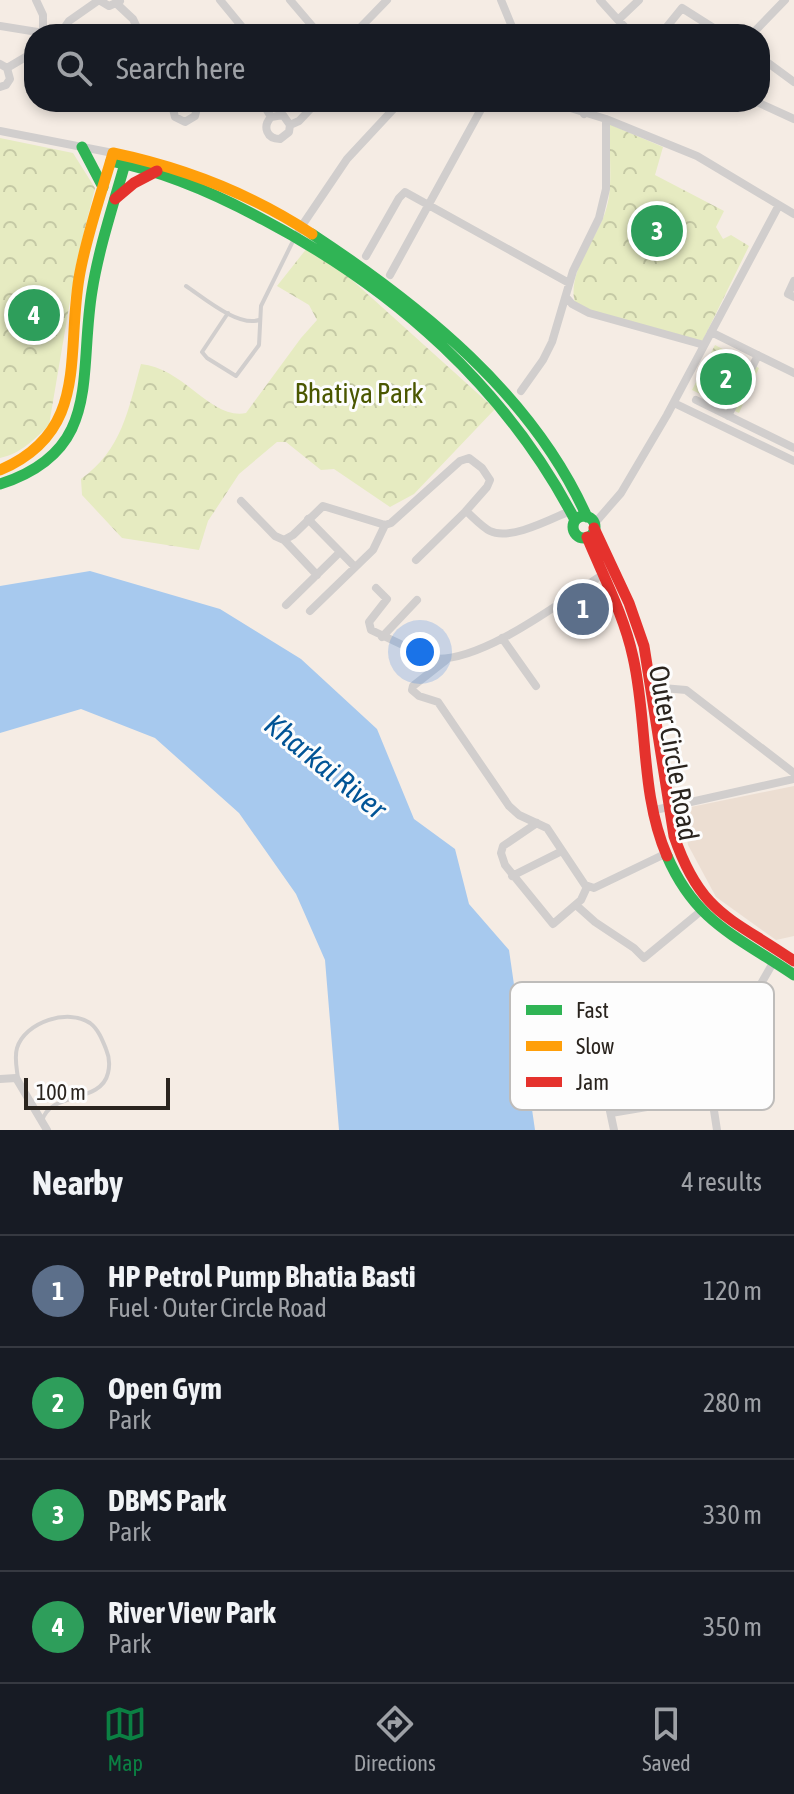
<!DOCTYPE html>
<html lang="en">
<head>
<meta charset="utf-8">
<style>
	:root { --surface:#171b24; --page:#20242c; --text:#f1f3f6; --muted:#9ea1a6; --line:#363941; --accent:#0b8043 }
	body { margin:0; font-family:"Asap Condensed",sans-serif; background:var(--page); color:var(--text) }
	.scale { position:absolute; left:24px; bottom:20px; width:146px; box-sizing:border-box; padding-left:8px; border:4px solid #2a241e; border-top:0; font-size:22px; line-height:28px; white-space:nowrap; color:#2a241e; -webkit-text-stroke:6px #fdfdfd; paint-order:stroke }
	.you { position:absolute; left:420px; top:652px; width:28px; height:28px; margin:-20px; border:6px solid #fff; border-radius:50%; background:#1a73e8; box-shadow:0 0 0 12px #1a73e833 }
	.badge { display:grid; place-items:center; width:52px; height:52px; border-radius:50%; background:var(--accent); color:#fff; font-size:26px; font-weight:700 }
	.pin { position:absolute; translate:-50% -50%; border:4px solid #fff; box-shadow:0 2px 8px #0006 }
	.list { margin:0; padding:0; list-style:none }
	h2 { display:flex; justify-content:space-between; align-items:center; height:104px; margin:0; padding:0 32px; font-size:34px }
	h2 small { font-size:26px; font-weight:400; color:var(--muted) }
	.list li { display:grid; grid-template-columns:52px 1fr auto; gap:24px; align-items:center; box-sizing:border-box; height:112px; padding:0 32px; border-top:2px solid var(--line) }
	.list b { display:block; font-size:30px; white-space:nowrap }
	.list p { margin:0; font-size:26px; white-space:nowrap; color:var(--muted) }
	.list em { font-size:26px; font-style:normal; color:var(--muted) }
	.icon { flex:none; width:44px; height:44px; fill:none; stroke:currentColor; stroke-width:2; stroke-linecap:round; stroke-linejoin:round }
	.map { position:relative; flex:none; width:794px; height:1130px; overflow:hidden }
	.search { position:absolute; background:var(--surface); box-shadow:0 4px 12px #0003; left:24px; right:24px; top:24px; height:88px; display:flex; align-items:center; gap:20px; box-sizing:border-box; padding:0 28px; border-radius:32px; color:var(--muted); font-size:30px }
	.sheet { height:552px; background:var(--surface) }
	nav { display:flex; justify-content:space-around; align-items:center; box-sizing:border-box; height:112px; border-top:2px solid var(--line); background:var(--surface); font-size:22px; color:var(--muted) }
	nav a { display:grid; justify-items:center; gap:4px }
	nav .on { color:var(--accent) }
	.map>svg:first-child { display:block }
	.education { fill:#ecded2 }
	.park { fill:url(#park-crowns) }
	.water { fill:#a7c9ee }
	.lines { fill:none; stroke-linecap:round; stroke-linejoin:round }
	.lane { stroke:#d1cecd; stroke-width:4 }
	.street { stroke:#d1cecd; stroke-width:8 }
	.fast { stroke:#30b455; stroke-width:11 }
	.slow { stroke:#ff9f0a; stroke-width:11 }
	.jam { stroke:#e5322d; stroke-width:11 }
	.labels { text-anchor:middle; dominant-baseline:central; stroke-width:6; stroke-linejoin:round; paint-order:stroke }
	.park-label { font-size:28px; fill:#4a5700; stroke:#fdfdfd }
	.street-label { font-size:28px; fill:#2a241e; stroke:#fdfdfd }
	.water-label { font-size:30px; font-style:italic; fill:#015496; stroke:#fdfdfd }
	.key { fill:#fdfdfd; stroke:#bebcba; stroke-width:2 }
	.key-label { font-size:22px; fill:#2a241e }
</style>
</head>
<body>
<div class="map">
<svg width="794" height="1130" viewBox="0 0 794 1130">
	<defs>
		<pattern id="park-crowns" width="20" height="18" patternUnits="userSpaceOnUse" patternTransform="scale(2)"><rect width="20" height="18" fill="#e6ebc1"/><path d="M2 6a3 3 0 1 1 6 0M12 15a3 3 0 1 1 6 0" fill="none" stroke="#c5c9a5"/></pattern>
	</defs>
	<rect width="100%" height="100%" fill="#f5ece4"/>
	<!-- education -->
	<path class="education" d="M794 786V936L776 940 716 897 688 845 681 809Z"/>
	<!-- park -->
	<path class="park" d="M609 124 663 147 655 175 724 211 716 227 723 239 731 235 749 246 702 342 576 307C564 272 599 239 607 206 613 186 609 146 609 124Z
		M0 138 73 153 95 188 77 260 49 425C35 439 20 454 0 458Z
		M311 243 495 409 414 494 390 507 334 469 321 470 286 442H277L239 474 208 521 199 550 122 538 82 495 81 479C122 450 128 410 141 364 184 368 211 420 246 413L301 338 317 320 309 305 277 286Z
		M715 345 759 368 739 413 692 390Z"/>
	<!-- water -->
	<path class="water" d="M90 571 220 609 301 659 377 729 414 819 455 849 469 904 509 950 535 1130H339L325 960 296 894 239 813 155 738 81 709 0 733V586Z"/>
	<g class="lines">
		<!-- lane -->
		<path class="lane" d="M186 286C204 298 238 327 259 320
			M228 313 202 352 207 358 236 376 259 345 261 306 295 237
			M18 1079C17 1069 14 1058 17 1048 25 1022 68 1008 90 1023 98 1029 102 1039 106 1049 109 1056 110 1065 108 1073 101 1104 50 1091 42 1121"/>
		<!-- street -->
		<path class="street" d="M36 0 43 15V34
			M99 0 109 6 120 1
			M220 0 248 34
			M290 0 319 34
			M501 0 515 34
			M600 0 618 20
			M117 4 133 19 140 34
			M0 26 50 34
			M60 34 69 21 99 0
			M354 34 387 0
			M632 34 618 20 639 0
			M661 34 682 8 723 34
			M752 34 785 0
			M760 57 794 82
			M0 64 7 68 34 52
			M0 87 6 85 10 79 7 68
			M79 102 90 107 100 102
			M176 102 173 109 175 117 185 122 195 116 197 108 194 102
			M262 102 271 117
			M551 102 606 119 697 156 794 214
			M757 102 794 119
			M584 114 595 102
			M271 117C262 127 267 139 280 139L289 132 290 125 299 121 317 102
			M271 117 283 115 290 125
			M0 131 113 153
			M299 230 347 159 400 102
			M366 256 399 198 405 192 569 283
			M390 275 485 102
			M794 281 788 294 794 297
			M566 297 572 304 589 313 704 345
			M711 332 794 373
			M521 391 543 360 552 342 573 271 599 218 606 189V119
			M696 400 794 448
			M674 403 794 461
			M728 416 758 355
			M241 501 275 536 284 540 293 535 323 506 385 525 391 523 460 461 469 458 482 468 490 480 487 487 466 511C473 517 482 527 490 531 510 541 551 519 570 511
			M308 519 355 567
			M594 524 621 493 667 415 779 205
			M284 540 317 575
			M416 560 466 511
			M376 588 387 599 369 622 371 630 430 658C478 666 562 601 602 575
			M286 605 340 552
			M310 611 373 550 385 525
			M382 637 417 600
			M502 638 536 686
			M446 660 413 686 412 690 419 696 438 702 509 806 519 815 547 828 585 885 594 888 667 853
			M651 687 686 690 794 773
			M655 810 794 779
			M537 823 503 846 501 853 505 865 553 924 581 900 587 887
			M512 876 562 851
			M576 905 595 922 634 948 644 958 701 911
			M556 1015 599 1042 607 1041 628 1023 722 1045
			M595 1040 614 1130
			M602 1074 665 1064 670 1070 677 1102
			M0 1079 16 1078 47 1130
			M611 1113 712 1096
			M717 1130 711 1091 712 1065 717 1052 735 1029 774 961"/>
		<!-- fast -->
		<path class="fast" d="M82 147 103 187
			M111 161C165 171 216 194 264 220 395 289 506 388 575 520
			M312 234C421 306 533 395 587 517
			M0 484C103 451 78 376 92 291 99 247 114 203 126 160
			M573 527a11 11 0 1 1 22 0a11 11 0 1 1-22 0Z
			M667 856C696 923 737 936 794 975"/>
		<!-- slow -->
		<path class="slow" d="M0 470C89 432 66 357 79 278 86 236 101 195 113 153 185 168 251 194 312 234"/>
		<!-- jam -->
		<path class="jam" d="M115 199 134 183 157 171
			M594 528 629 603 644 646 674 836C701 915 732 918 794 961
			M587 537C603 576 624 615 633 657 648 722 640 794 667 856"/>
	</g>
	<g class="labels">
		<!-- park labels -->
		<g class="park-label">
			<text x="359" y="393">Bhatiya Park</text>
		</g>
		<!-- street labels -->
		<g class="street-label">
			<text transform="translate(674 753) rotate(80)">Outer Circle Road</text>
		</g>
		<!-- water labels -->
		<g class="water-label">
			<text transform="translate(326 766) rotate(39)">Kharkai River</text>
		</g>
	</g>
	<!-- legend -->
	<rect x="510" y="982" width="264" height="128" rx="12" class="key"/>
	<rect x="526" y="1005" width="36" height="10" fill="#30b455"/>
	<rect x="526" y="1041" width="36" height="10" fill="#ff9f0a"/>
	<rect x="526" y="1077" width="36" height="10" fill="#e5322d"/>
	<g class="key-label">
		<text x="576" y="1018">Fast</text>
		<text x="576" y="1054">Slow</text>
		<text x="576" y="1090">Jam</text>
	</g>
</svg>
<div class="scale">100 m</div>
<div class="you"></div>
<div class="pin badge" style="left:583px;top:609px;background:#5c6f8a">1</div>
<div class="pin badge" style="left:726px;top:379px;background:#2e9e5b">2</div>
<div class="pin badge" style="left:657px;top:231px;background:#2e9e5b">3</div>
<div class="pin badge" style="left:34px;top:315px;background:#2e9e5b">4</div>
<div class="search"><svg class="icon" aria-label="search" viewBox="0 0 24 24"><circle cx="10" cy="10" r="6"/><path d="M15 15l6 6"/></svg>Search here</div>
</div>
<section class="sheet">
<h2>Nearby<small>4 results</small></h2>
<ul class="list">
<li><span class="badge" style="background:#5c6f8a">1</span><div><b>HP Petrol Pump Bhatia Basti</b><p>Fuel · Outer Circle Road</p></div><em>120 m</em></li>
<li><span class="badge" style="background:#2e9e5b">2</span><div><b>Open Gym</b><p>Park</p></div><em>280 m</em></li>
<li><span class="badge" style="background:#2e9e5b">3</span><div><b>DBMS Park</b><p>Park</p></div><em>330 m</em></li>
<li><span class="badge" style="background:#2e9e5b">4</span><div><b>River View Park</b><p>Park</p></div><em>350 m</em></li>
</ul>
</section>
<nav>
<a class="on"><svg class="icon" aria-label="map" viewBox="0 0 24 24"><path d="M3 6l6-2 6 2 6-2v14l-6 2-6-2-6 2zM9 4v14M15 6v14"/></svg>Map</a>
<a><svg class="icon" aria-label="directions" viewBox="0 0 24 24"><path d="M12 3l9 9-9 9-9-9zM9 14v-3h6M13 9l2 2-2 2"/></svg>Directions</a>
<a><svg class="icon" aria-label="saved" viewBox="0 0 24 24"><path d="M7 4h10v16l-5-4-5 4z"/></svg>Saved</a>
</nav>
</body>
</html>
